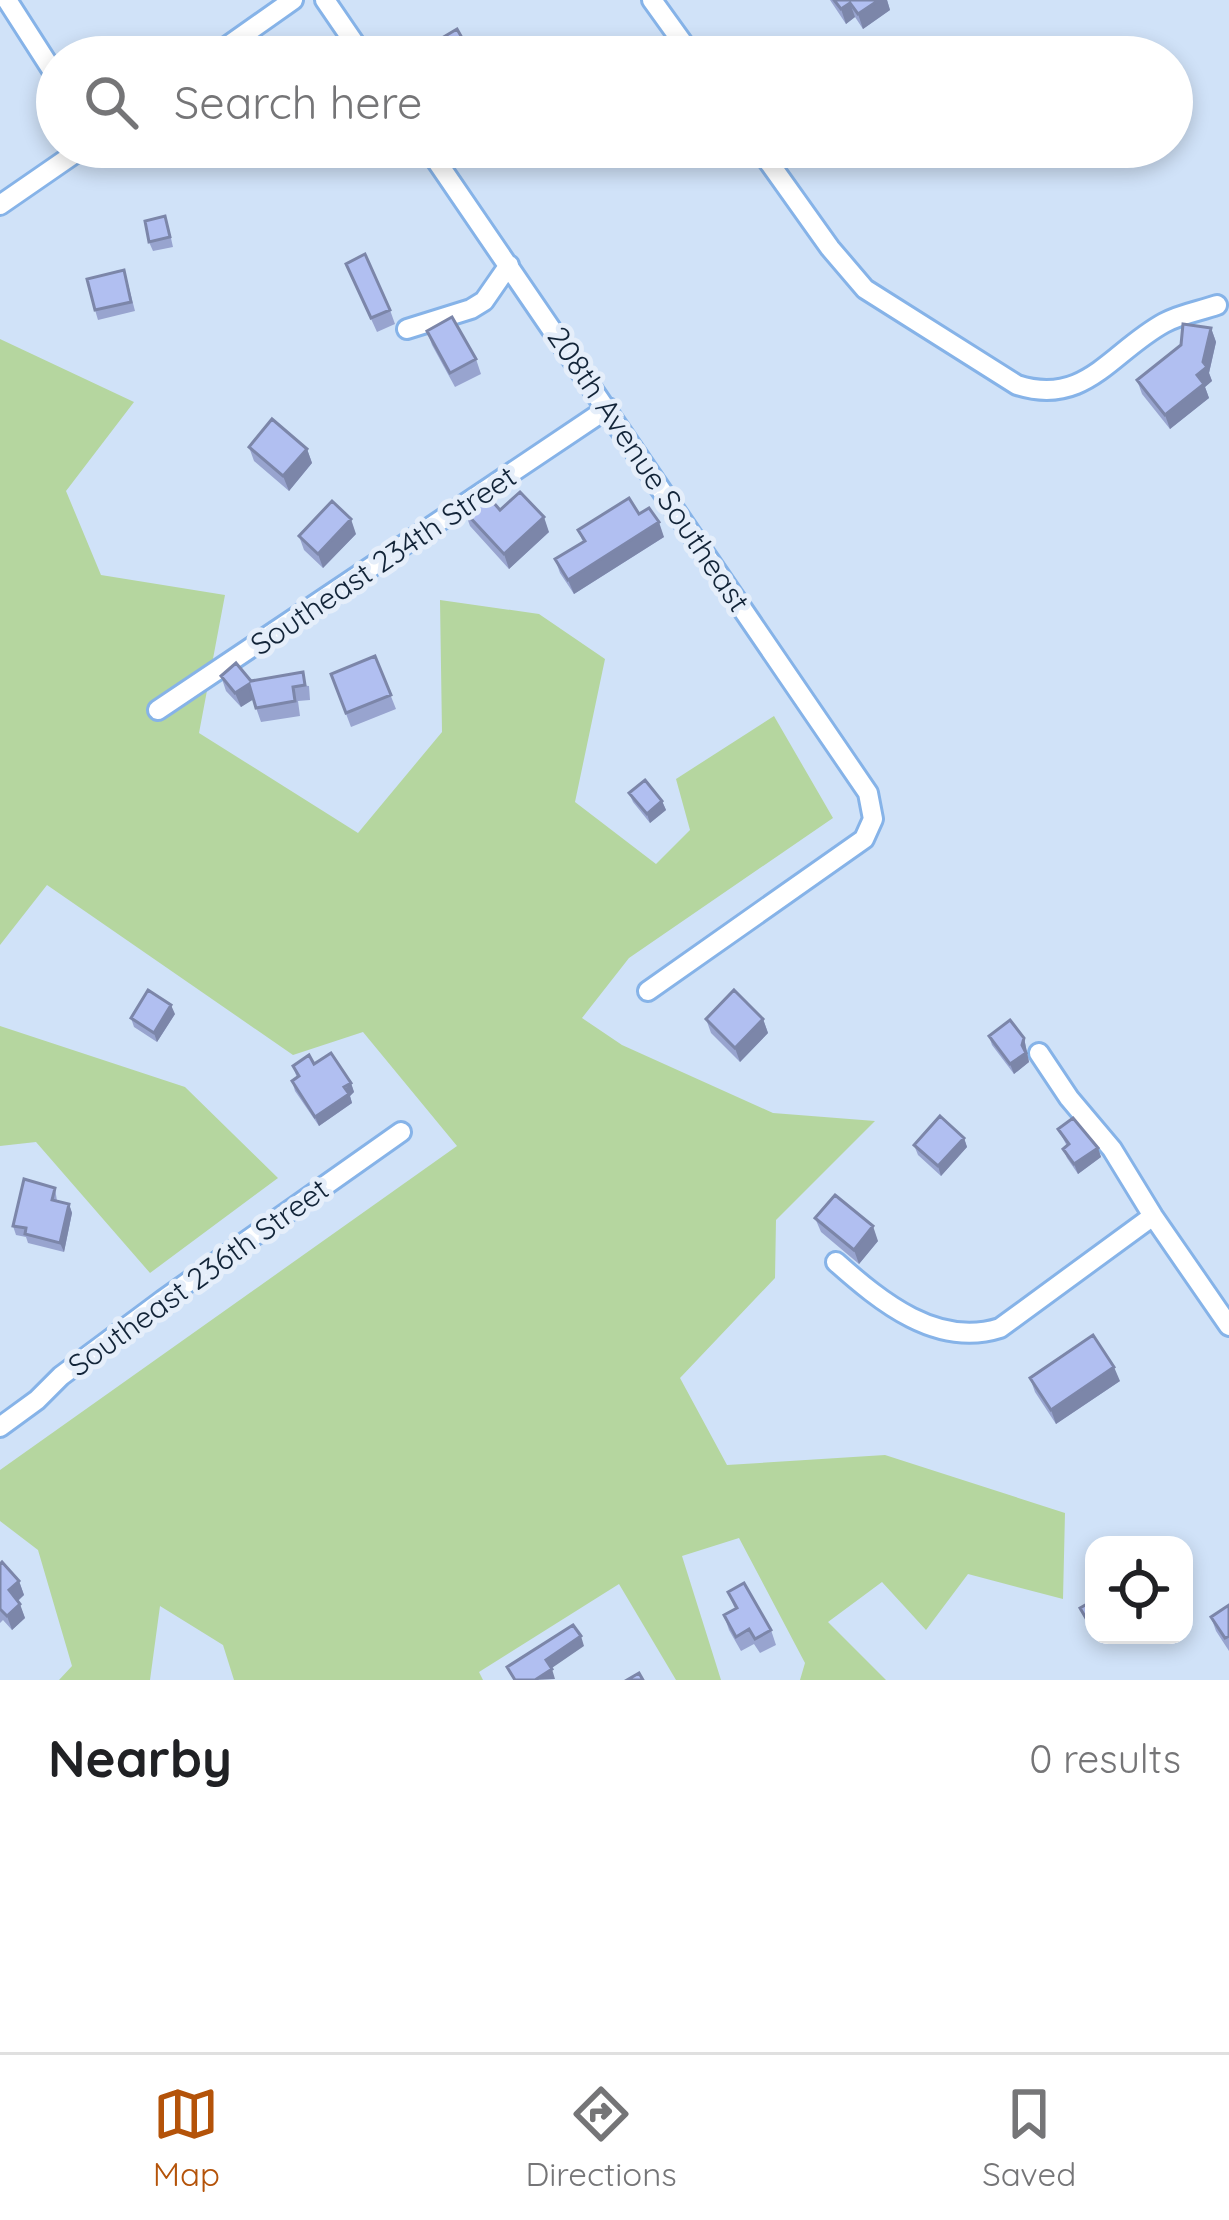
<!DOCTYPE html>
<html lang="en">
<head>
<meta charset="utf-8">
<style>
	:root { --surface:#fff; --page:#f2f2f2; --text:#202124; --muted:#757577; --line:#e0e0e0; --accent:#b45309 }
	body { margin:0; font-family:Quicksand,sans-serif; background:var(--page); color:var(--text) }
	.controls { position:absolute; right:36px; bottom:36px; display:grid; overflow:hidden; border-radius:24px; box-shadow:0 6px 18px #0003 }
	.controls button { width:108px; height:108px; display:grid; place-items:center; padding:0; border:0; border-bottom:3px solid var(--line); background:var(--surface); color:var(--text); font:60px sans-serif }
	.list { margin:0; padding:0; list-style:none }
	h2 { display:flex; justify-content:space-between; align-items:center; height:156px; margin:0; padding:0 48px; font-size:51px }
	h2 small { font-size:39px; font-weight:400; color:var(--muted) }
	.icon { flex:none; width:66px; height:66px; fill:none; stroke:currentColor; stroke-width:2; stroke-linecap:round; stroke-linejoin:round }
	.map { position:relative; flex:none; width:1229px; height:1680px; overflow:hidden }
	.search { position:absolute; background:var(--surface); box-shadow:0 6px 18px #0003; left:36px; right:36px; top:36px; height:132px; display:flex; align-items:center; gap:30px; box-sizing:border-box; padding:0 42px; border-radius:66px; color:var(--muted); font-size:45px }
	.sheet { height:372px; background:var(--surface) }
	nav { display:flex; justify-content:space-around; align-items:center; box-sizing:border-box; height:168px; border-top:3px solid var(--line); background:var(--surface); font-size:33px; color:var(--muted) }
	nav a { display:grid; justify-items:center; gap:6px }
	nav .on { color:var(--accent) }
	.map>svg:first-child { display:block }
	.green { fill:#b5d69f }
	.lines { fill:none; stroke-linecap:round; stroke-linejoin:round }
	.minor-casing { stroke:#86b3e8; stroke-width:24 }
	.minor { stroke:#fff; stroke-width:18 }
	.wall { fill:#98a4cf }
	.shaded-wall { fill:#7c86a9 }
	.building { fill:#b1bff1; stroke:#7c86a9; stroke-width:3 }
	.labels { text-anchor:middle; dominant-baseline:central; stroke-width:10; stroke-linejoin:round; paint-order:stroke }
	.street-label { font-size:30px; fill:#122438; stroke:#e5eefa }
</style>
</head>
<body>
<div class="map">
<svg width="1229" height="1680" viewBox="0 0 1229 1680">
	<rect width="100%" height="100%" fill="#d0e2f8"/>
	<!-- green -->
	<path class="green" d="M0 339 134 402 66 491 101 575 225 595 199 733 358 833 442 732 440 600 539 614 605 659 575 802 656 864 690 830 676 779 774 716 833 818 629 958 582 1018 622 1045 773 1113 875 1121 776 1220 775 1278 680 1378 727 1465 885 1455 1065 1513 1063 1599 968 1574 926 1630 882 1582 828 1622 886 1680H800L805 1663 739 1538 682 1556 721 1680H676L619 1584 479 1672 483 1680H234L223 1645 160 1606 150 1680H59L72 1666 38 1550 0 1521V1470L457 1146 363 1032 293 1055 47 885 0 945Z
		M0 1026 185 1087 278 1178 150 1273 36 1142 0 1146Z"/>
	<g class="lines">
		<!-- minor casing -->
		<g class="minor-casing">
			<path id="minor" d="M7 0 57 78
				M325 0 364 57
				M652 0 693 57
				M212 57 293 0
				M427 147 868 793 873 819 864 839 648 991
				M758 147 830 248 865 289 1017 385C1085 407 1111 352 1164 323 1180 314 1200 311 1217 305
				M0 205 84 147
				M407 329 471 309 484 301 509 265
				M158 710 608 408
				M1039 1053 1069 1098 1112 1149 1153 1216 1229 1326
				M836 1262C881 1302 937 1348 1000 1328L1153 1216
				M0 1427 37 1400 61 1376 163 1300 401 1132"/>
		</g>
		<!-- minor -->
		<use href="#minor" class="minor"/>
	</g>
	<!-- wall -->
	<path class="wall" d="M830 0H887L890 10 863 29 855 17 846 24Z
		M168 225 173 247 153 251 149 242Z
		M346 264 390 310 395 324 377 332Z
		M127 280 135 311 98 320 95 310Z
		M1211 328 1216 342 1209 373 1212 381 1205 387 1209 398 1170 429 1142 394 1137 380 1181 345Z
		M427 331 476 359 481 374 455 387 432 345Z
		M249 447 307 449 312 463 289 491 254 461Z
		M500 510 549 532 509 569 470 526 465 512Z
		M639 514 664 537 574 594 560 573 555 559 583 542 578 530Z
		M356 534 323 568 304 550 299 536Z
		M375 656 396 709 351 727 331 674Z
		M221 676 309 686 310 700 298 701 300 716 261 722 253 699 241 707 226 691Z
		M629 793 662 801 666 810 650 823 633 802Z
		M175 1014 157 1042 134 1027 131 1018Z
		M706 1019H763L768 1033 740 1062 711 1033Z
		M989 1036 1024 1038 1029 1062 1014 1074 992 1045Z
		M314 1064 351 1083 354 1092 350 1096 352 1103 319 1126 295 1091 292 1081 297 1078 293 1066Z
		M1058 1129 1098 1148 1101 1157 1078 1174 1067 1158 1063 1149 1067 1146Z
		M964 1138 967 1147 941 1176 918 1155 914 1145Z
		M55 1188 57 1201 69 1204 72 1213 64 1252 28 1243 26 1237 16 1235 13 1226Z
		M815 1218 878 1241 859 1264 821 1232Z
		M1030 1378 1120 1381 1056 1424 1035 1392Z
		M0 1564 19 1581 24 1595 18 1601 25 1618 12 1630 3 1620 0 1623Z
		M728 1592 771 1630 776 1645 760 1653 754 1644 741 1651 729 1630 724 1615 735 1609Z
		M1094 1600V1627L1090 1629 1080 1608Z
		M1229 1605V1651L1216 1631 1211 1617Z"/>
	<!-- shaded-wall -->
	<path class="shaded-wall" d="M879 0H887L890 10 863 29 858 14Z
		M850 3 855 17 846 24 841 9Z
		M1211 328 1216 342 1209 373 1212 381 1205 387 1209 398 1170 429 1165 415 1197 375 1203 362Z
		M307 449 312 463 289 491 283 476Z
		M544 517 549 532 509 569 504 554Z
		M351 519 356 534 323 568 318 554Z
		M659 522 664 537 574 594 568 580Z
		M249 684 254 699 241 707 235 693Z
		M662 801 666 810 650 823 647 814Z
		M171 1005 175 1014 157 1042 154 1033Z
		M763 1019 768 1033 740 1062 735 1048Z
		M1024 1038 1029 1062 1014 1074 1010 1064 1022 1045Z
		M351 1083 354 1092 350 1096 352 1103 319 1126 315 1117Z
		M964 1138 967 1147 941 1176 938 1166Z
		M1098 1148 1101 1157 1078 1174 1074 1164Z
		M69 1204 72 1213 64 1252 60 1243Z
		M873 1226 878 1241 859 1264 854 1250Z
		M1114 1367 1120 1381 1056 1424 1051 1410Z
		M19 1581 24 1595 14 1604 9 1590Z
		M20 1604 25 1618 12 1630 7 1616Z
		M581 1636 584 1646 549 1670 546 1660Z
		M552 1669 555 1679 535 1680Z"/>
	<!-- building -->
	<path class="building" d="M834 0H879L858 14 850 3 841 9Z
		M457 29 470 52 466 54 468 57H430L425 48Z
		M165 216 170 237 149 242 145 221Z
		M365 254 390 310 371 318 346 264Z
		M124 270 131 302 95 310 87 279Z
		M452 317 476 359 450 373 427 331Z
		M1183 324 1211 328 1203 362 1207 367 1197 375 1204 384 1165 415 1137 380 1181 345Z
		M272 419 307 449 283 476 249 447Z
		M520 492 544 517 504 554 465 512 485 493 500 510Z
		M629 498 639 514 649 508 659 522 568 580 555 559 585 541 578 530Z
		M332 501 351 519 318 554 299 536Z
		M375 656 391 695 346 713 331 674Z
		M236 663 251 681 303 672 305 685 293 687 295 701 256 708 249 684 235 693 221 676Z
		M645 780 662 801 647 814 629 793Z
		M148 990 171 1005 154 1033 131 1018Z
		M734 990 763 1019 735 1048 706 1019Z
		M1010 1020 1024 1038 1022 1045 1026 1053 1010 1064 989 1036Z
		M331 1053 351 1083 344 1087 349 1094 315 1117 292 1081 299 1076 293 1066 309 1055 314 1064Z
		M940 1116 964 1138 938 1166 914 1145Z
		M1073 1118 1098 1148 1074 1164 1063 1149 1069 1144 1058 1129Z
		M24 1179 55 1188 52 1200 69 1204 60 1243 25 1234 26 1228 13 1226Z
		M835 1195 873 1226 854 1250 815 1218Z
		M1093 1335 1114 1367 1051 1410 1030 1378Z
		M2 1562 19 1581 9 1590 20 1604 7 1616 0 1609V1564Z
		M744 1583 771 1630 755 1639 749 1629 736 1637 724 1615 737 1608 728 1592Z
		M1094 1600V1616L1087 1620 1080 1608Z
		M1229 1605V1636L1225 1638 1211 1617Z
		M573 1625 581 1636 546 1660 552 1669 535 1680H515L507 1667Z
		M639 1673 643 1680H627Z"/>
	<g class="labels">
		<!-- street labels -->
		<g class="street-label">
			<text transform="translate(649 469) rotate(56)">208th Avenue Southeast</text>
			<text transform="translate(383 560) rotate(-34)">Southeast 234th Street</text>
			<text transform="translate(198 1277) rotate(-36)">Southeast 236th Street</text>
		</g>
	</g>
</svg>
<div class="controls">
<button><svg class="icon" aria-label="locate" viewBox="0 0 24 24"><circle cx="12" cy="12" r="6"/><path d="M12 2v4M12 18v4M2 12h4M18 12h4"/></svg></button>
</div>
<div class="search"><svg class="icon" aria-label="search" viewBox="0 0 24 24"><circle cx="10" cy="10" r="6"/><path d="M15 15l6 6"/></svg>Search here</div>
</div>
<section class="sheet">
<h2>Nearby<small>0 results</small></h2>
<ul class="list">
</ul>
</section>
<nav>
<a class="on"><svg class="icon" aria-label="map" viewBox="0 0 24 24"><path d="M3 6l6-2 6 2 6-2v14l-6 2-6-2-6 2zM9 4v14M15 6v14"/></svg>Map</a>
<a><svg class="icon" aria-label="directions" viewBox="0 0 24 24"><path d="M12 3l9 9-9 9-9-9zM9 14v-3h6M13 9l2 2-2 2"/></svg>Directions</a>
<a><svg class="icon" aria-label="saved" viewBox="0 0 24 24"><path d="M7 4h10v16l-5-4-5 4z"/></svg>Saved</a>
</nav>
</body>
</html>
